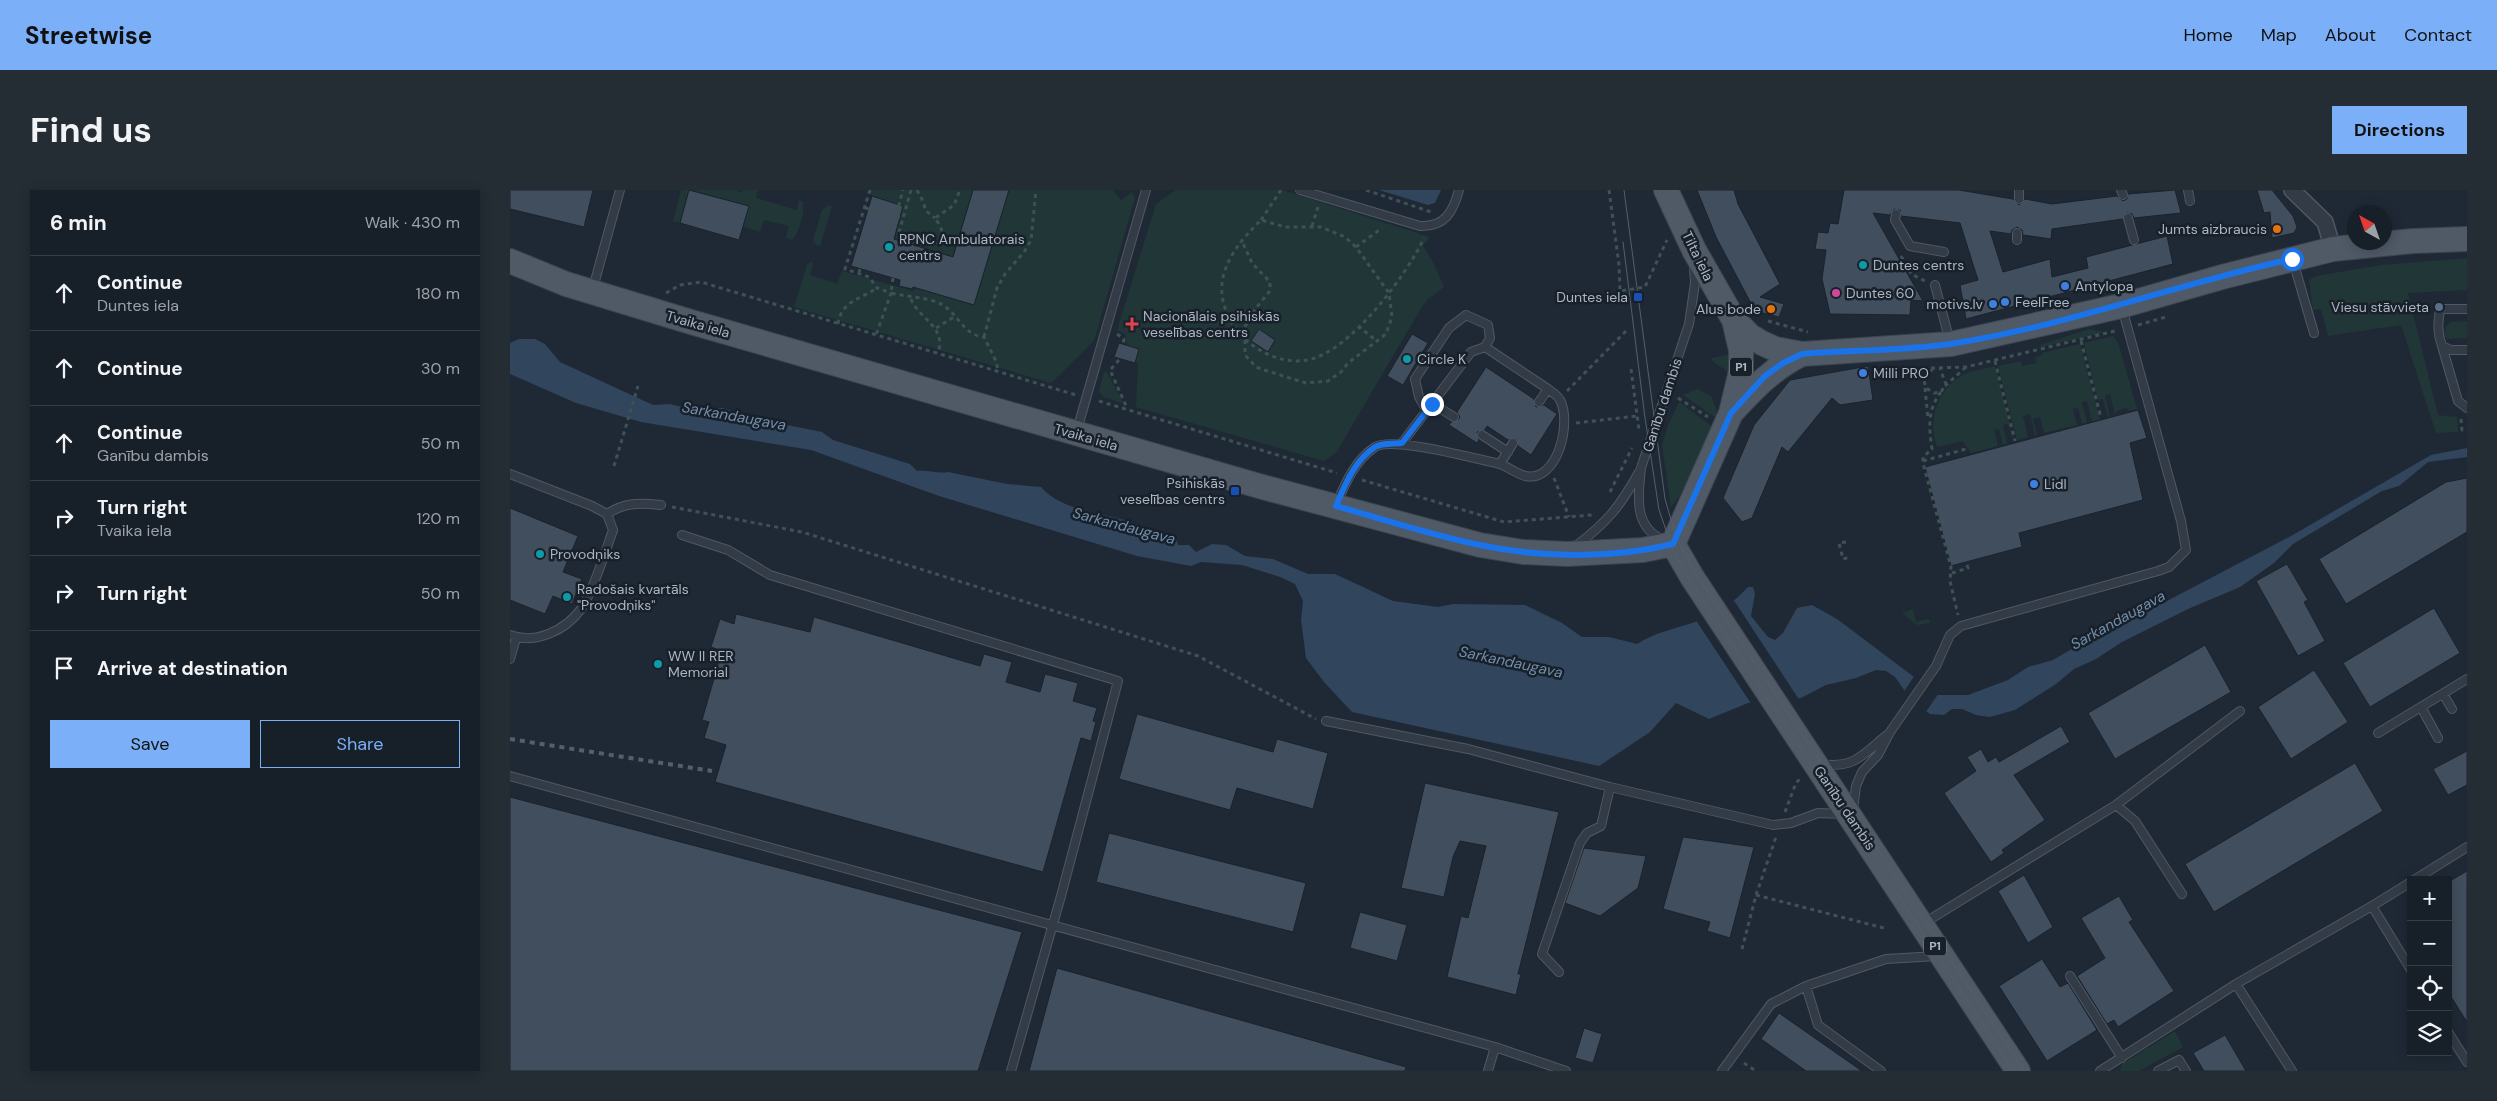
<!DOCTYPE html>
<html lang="en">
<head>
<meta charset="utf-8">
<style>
	:root { --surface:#171f28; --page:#242c34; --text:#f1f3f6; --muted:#9ea2a8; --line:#363d45; --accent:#7baff8 }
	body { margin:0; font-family:"DM Sans",sans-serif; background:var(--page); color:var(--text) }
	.controls { position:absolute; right:15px; bottom:15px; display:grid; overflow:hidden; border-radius:0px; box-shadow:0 2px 12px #0003 }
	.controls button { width:45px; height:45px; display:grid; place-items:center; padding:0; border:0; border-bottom:1px solid var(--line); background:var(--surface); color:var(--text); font:25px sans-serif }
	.compass { position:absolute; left:1837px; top:15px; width:45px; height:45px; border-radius:50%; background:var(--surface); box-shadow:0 2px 12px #0003; rotate:320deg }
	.stop { position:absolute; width:15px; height:15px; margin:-11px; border:4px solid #1a73e8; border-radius:50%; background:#fff }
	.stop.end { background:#1a73e8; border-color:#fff; box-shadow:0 1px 5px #0008 }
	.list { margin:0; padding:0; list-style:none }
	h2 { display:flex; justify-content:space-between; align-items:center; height:65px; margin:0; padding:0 20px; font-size:21px }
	h2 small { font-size:16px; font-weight:400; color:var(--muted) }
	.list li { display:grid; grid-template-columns:32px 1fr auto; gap:15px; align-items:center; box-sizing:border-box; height:75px; padding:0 20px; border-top:1px solid var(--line) }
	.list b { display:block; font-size:19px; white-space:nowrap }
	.list p { margin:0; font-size:16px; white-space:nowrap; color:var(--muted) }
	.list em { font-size:16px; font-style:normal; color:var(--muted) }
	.actions { display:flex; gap:10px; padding:15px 20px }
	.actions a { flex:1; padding:11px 0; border:1px solid var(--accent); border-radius:0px; text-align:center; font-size:18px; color:var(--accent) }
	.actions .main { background:var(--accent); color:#111 }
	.icon { flex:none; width:28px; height:28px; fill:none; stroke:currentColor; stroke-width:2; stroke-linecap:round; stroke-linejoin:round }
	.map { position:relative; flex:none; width:1957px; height:881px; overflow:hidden; border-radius:0px }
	header { display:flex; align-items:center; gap:30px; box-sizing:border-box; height:70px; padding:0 25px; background:var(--accent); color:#111 }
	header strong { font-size:24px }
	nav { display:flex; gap:28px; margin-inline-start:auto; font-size:18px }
	.intro { display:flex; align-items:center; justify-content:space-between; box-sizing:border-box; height:120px; padding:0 30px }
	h1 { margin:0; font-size:35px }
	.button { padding:12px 22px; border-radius:0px; background:var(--accent); color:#111; font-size:18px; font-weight:700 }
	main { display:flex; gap:30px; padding:0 30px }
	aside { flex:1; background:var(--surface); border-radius:0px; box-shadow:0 2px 12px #0003 }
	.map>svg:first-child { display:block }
	.green { fill:#213637 }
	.water { fill:#31455d }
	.pier { fill:#1f2935 }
	.building { fill:#414e5d; stroke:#1a222c }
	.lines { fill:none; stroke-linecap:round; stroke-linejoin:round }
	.lane-casing { stroke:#4f5864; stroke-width:10 }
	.street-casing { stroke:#4f5864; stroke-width:18 }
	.primary-casing { stroke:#3b444f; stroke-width:26 }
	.path { stroke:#3e5254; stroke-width:3; stroke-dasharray:4 4; stroke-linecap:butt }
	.lane { stroke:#323b46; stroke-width:8 }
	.street { stroke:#323b46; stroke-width:15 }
	.primary { stroke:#4f5a66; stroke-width:24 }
	.tram { stroke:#545f6d; stroke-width:1 }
	.rail { stroke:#545f6d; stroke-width:4; stroke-dasharray:5 5; stroke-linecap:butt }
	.route { stroke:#1a73e8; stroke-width:6 }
	.food-dot { fill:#e8710a; stroke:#18202a; stroke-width:2 }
	.culture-dot { fill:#0f9aa8; stroke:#18202a; stroke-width:2 }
	.shop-dot { fill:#3f7fe0; stroke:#18202a; stroke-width:2 }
	.hotel-dot { fill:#d1479c; stroke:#18202a; stroke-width:2 }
	.transit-dot { fill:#1a4fb4; stroke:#18202a; stroke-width:2 }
	.service-dot { fill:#5c6f8a; stroke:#18202a; stroke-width:2 }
	.health-dot { fill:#e0444e; stroke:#18202a; stroke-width:2 }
	.labels { text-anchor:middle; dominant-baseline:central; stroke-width:5; stroke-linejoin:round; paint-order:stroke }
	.shield { fill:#18202a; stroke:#7f8895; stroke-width:1 }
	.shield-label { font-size:12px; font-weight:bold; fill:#abb5c3 }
	.poi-label { font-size:14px; fill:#abb5c3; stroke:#18202a; text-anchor:start }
	.street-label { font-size:14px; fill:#abb5c3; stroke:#18202a }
	.water-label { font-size:15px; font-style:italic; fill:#738eac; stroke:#18202a }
</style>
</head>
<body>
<header>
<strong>Streetwise</strong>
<nav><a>Home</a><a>Map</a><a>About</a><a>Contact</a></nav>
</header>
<div class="intro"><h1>Find us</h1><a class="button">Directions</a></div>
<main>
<aside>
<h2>6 min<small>Walk · 430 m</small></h2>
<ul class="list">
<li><svg class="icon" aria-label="ahead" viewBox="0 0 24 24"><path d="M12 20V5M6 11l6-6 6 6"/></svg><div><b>Continue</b><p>Duntes iela</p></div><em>180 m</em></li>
<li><svg class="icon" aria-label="ahead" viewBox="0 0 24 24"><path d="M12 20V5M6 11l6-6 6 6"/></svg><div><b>Continue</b></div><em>30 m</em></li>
<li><svg class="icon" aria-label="ahead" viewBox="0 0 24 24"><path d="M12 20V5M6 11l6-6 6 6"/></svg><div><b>Continue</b><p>Ganību dambis</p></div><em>50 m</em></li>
<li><svg class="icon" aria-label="right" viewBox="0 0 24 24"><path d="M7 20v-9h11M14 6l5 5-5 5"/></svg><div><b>Turn right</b><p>Tvaika iela</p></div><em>120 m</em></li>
<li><svg class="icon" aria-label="right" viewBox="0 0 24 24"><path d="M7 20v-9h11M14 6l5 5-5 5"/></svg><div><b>Turn right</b></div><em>50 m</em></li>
<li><svg class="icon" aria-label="arrive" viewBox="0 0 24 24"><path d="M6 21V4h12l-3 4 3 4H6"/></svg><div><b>Arrive at destination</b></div></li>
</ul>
<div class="actions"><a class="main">Save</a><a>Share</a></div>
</aside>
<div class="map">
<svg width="1957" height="881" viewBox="0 0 1957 881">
	<rect width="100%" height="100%" fill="#1f2935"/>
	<!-- green -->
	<path class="green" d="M171 0H179L170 33 163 31Z
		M182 0H224L232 2V0H248L246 8 287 20 289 10 293 12C295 23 289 42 282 50L276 48 279 36 254 30 250 42 233 36 238 16Z
		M360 0H463L443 67 384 49 393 16 362 6Z
		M499 0H603L611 10 622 2 625 8 584 151 541 193 284 117 297 75 301 72 303 74 300 85 327 94 332 81 403 101 407 98 464 115Z
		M666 0H772L920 47 913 56 923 72 934 97 917 110 910 120 826 263 814 271 626 217 628 173 625 172 628 159 617 156 616 145 607 140 646 14Z
		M319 15 322 17 310 56 306 55 303 50 312 20Z
		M1957 68V100L1898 103 1928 225 1947 227 1948 242 1926 243 1891 135 1818 146 1811 119 1803 120 1799 90 1806 86 1871 75Z
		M1957 131V148L1938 149 1934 146 1936 136 1941 132Z
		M1579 139 1596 142 1531 157 1530 155Z
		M1603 146 1609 155 1627 219 1618 221 1617 218 1606 221 1605 226 1600 204 1595 206 1600 227H1598L1593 209 1588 210 1574 153Z
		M1570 154 1590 230 1582 232 1577 211 1572 212 1577 232 1572 234 1568 218 1563 219 1567 235 1534 243 1530 227 1523 229 1527 245H1525L1520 224 1513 226 1518 247 1507 250 1488 176 1511 171 1512 176 1526 173 1525 167 1531 166 1532 163Z
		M1220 164V183L1202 171V168Z
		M1485 176 1504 252 1498 234 1493 235 1497 253 1493 255 1489 239 1484 240 1488 256 1461 263 1453 251 1427 257C1417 230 1428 197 1455 184 1464 180 1475 179 1485 176Z
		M596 181 613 212 612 213 593 207 589 201 594 182Z
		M1187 199 1201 206 1207 221 1206 228 1173 205Z
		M1169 212 1203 237 1170 305 1161 317 1152 255 1158 235Z
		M1403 419 1406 432 1418 429 1420 431 1419 433 1407 435 1392 423Z
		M1665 841 1673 857 1629 881H1610L1612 874Z"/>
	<!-- water -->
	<path class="water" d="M869 0H931L925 13 918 15Z
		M9 149H25L35 154 50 172 143 215 160 214 176 218H212L247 229 312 242 323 250 400 274 407 281C418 280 428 284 438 282L497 294 531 297C559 330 624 319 651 351L666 348 668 355H679L686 362 702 354 716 355 735 366 763 369 798 384H825L883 411 928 417 943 414 1015 415 1052 433 1072 447H1099L1127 454C1144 443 1163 439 1182 433 1203 426 1224 413 1238 397H1243L1245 404 1241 426 1258 447 1265 450 1273 443 1287 418 1302 415 1327 429 1428 505H1458L1498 490 1518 477 1543 470 1579 449 1636 422 1781 346 1921 265 1957 258V267L1918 272 1889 296 1872 301 1783 354 1764 373 1730 397 1678 419 1612 452 1586 469 1564 479 1546 494 1505 520 1480 527 1466 525 1452 519H1442L1434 525 1420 524 1401 510 1385 487 1376 481 1366 480 1346 488 1316 495 1291 508 1238 513 1199 529 1166 513 1140 542 1089 576 842 522 814 492 796 468 791 430 793 411 785 394 770 387 732 375 691 372 681 376 627 366 429 306 301 260 131 232 66 213 0 184V153Z"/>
	<!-- pier -->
	<path class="pier" d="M1223 409 1290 511 1242 515 1185 429Z
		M1405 485 1429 503 1415 523 1400 512 1393 503Z"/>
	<!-- building -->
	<path class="building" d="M0 0H83L74 37 0 19Z
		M179 0 239 16 229 50 170 33Z
		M463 0H499L464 115 403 97 402 99 389 96 390 90 341 76 362 6 393 16 384 49 443 67Z
		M1187 0H1224L1228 14 1270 94 1250 107 1274 114 1269 127 1245 121 1206 47Z
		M1334 0H1449L1503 9 1509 15 1515 9 1542 14 1607 6 1613 11 1617 9 1618 4 1665 0 1671 23 1624 28 1622 24 1617 23 1613 29 1542 39 1541 49 1513 45 1512 40 1507 37 1502 40 1501 44 1480 41 1493 82 1540 69 1542 87 1578 78 1576 67 1657 46 1663 74 1456 129 1450 95 1468 90 1450 33 1391 26 1390 20 1384 19 1380 25 1363 23 1413 111 1401 110 1400 125 1320 124 1312 89 1316 60 1305 59 1308 42 1318 43 1320 33 1328 34Z
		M1747 0H1762L1783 26 1787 37 1784 43 1762 48 1760 22 1754 23Z
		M749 139 765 150 758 162 741 151Z
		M902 144 918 153 893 195 877 186Z
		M609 153 629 159 625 173 604 167Z
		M1358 176 1363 210 1330 215 1322 208 1278 262 1272 257 1242 328 1232 332 1213 308 1244 235 1280 190Z
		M976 177 1024 209 1026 217 1034 215 1047 224 1021 265 1008 256 1006 249 998 250 977 236 975 240 967 242 969 250 967 253 939 235 941 232 948 230 950 227 947 222Z
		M1628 220 1637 248 1620 253 1633 310 1509 343 1512 357 1441 376 1415 277Z
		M1957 288V342L1836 414 1809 369 1936 292Z
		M0 318 68 346 53 382 72 389 62 414 43 406 35 424 0 410Z
		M1777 374 1798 410 1794 412 1815 451 1788 466 1746 391Z
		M1924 418 1950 463 1860 517 1833 473Z
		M226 424 300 442 304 427 470 476 474 464 502 472 496 492 530 502 535 484 568 493 563 511 587 518 583 531 586 532 581 551 571 548 533 682 205 592 216 555 194 548 199 532 192 530 212 461 201 457 210 429 224 434Z
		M1695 455 1721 502 1605 569 1578 523Z
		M1804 480 1838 532 1781 569 1748 517Z
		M627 524 763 562 767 549 818 563 803 619 727 598 720 620 609 589Z
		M1551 536 1560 552 1504 585 1535 630 1492 660 1494 663 1481 672 1434 603 1466 581 1457 567 1471 559 1478 572 1486 567 1489 572Z
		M1957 561V595L1938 605 1923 579Z
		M1845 573 1873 621 1704 722 1675 674Z
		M915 593 1049 622 1008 784H1011L1006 805 937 787 951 726 958 728 976 656 950 651 943 667 934 707 891 698Z
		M0 607 512 742 468 881H0Z
		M599 643 796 693 783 742 586 692Z
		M1173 647 1244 657 1220 748 1197 741 1200 732 1153 719Z
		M1074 658 1136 666 1128 698 1090 726 1055 713Z
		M1957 681V832L1938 802V692Z
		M1514 685 1543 737 1518 753 1488 701Z
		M1609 706 1623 730 1619 732 1664 801 1608 837 1604 830 1597 834 1567 786 1595 768 1571 728Z
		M850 722 897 735 887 771 840 758Z
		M1532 769 1550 797 1558 793 1587 840 1537 871 1489 796Z
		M547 778 896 877 895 881H519Z
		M1269 823 1352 881H1296L1251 849Z
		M1074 838 1092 844 1083 873 1065 868Z
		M1715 845 1736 881H1694L1683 863Z"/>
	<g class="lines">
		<!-- lane casing -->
		<g class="lane-casing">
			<path id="lane" d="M790 0 910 36C935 37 943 22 949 0
				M1611 0 1613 5
				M1678 0 1680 11
				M1509 9V0
				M1386 24 1385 30 1400 56 1434 62
				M1618 28 1624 50
				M1507 50V43
				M1783 71 1804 143
				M1425 95 1440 152
				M83 98 110 0
				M1957 119H1930C1928 133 1927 143 1932 156L1941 160H1957
				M1932 156 1948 211 1957 218
				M923 214 944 227
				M917 221 909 207 905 189 939 138 956 125 978 135 980 148 975 157
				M567 240 636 0
				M972 245 998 262
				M892 253 961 162 975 157 1038 199 1029 212
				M990 274C998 277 1007 284 1015 286 1048 293 1062 232 1050 210 1048 206 1042 202 1038 199
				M0 284 82 316 97 324 103 340C96 360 83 402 71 419 56 440 25 455 0 445
				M826 315C835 294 845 270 865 257 883 246 966 269 990 274L1003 253
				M97 324C115 312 129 313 151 315
				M172 345 218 360 260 385 608 491 551 706 501 881
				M1154 350C1123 338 1128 305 1131 278L1179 134 1185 93 1184 77
				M1066 356C1097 332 1110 317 1129 282
				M0 469 6 448
				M1933 504 1942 519
				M1911 517 1928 548
				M816 531 958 559 1100 597 1263 635 1281 633 1308 623 1333 624
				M1868 543 1957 489
				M1311 574C1345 579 1353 564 1377 545
				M0 586 985 857 1056 881
				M1606 615 1625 631 1672 704
				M1343 620 1346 596 1352 582 1368 565 1380 542 1426 476 1440 445 1451 436 1648 381 1659 377 1676 360 1671 331 1612 118
				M1904 690 1957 657
				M1862 716 1901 692
				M1414 733 1606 615 1730 521
				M1049 782 1032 764 1070 653 1077 643 1091 636 1100 597
				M1560 786 1612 868
				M1726 794 1862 716 1901 780
				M1296 796 1308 835 1371 881
				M1938 842 1957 872
				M978 881 985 857
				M1212 881 1261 814 1296 796 1376 769 1427 766
				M1590 881 1726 794 1782 881
				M1648 881 1669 870 1676 881"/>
		</g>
		<!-- street casing -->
		<g class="street-casing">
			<path id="street" d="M1782 0 1815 32 1823 59"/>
		</g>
		<!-- primary casing -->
		<g class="primary-casing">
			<path id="primary" d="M1156 0 1184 60 1224 130 1240 146 1252 153 1265 159 1292 164 1441 154 1611 116 1712 87 1823 59 1903 51 1957 49
				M0 71 56 94 181 132 749 296 970 355 1013 362 1057 364 1133 360 1163 354
				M1222 222C1244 198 1263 178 1292 164
				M1163 354 1182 387 1508 881
				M1163 354 1221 223 1231 181V160L1224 130"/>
		</g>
		<!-- path -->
		<path class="path" d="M360 0 335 79 359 87 367 98 381 103 366 145
			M401 0 388 46 418 56 431 52C435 44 430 35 425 28L444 15 450 0
			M407 0 414 13 415 20 425 28
			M856 0 921 22
			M1099 0 1109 75 1110 101 1135 97 1157 50
			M355 18 393 28
			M751 30 771 0
			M802 36 808 17
			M846 57 872 38
			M1391 66 1401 84 1415 91
			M349 83 353 66 366 57 387 22 393 0
			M383 88 381 103C396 107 417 107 431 114 447 122 454 146 474 147L486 171 488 181
			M156 103 170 95 191 92 566 205
			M401 109C409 129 437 137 428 163
			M1258 131 1298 142
			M328 134C331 111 351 109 367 98
			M1628 135 1656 127
			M848 136 868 152
			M426 138 444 127
			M607 144 614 149 613 154
			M731 144 745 119 760 101V92L742 73 732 51
			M474 147 487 98 495 84 514 62 521 50 526 0
			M735 150V165L746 177 754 180 796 193 818 191 831 182 838 173 876 144 882 127 879 103 846 57 835 47 811 37H775L751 30C735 46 719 63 713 87 703 134 756 181 802 169 843 157 896 86 914 48
			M1571 151 1591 228
			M609 170 600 180 617 218
			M1485 171 1505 251
			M1414 177V189
			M1421 178 1456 177 1605 141
			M1423 178 1414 191 1416 198 1424 203 1431 202 1436 194 1430 179
			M1121 179 1129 240
			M1435 196 1456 177
			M1415 198 1418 229
			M1057 201 1116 141
			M1431 202C1417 220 1419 238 1422 259L1413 267V273L1441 377 1440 391 1448 425
			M1168 208 1198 227
			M589 211 827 283
			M1951 229 1952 240 1957 239
			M1066 233 1127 226
			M1413 271 1456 259
			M104 276 128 196
			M1044 288 1059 327
			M852 290 994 332 1082 325
			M1100 302 1122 258
			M162 317 292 342 688 466 806 529
			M1336 352 1329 353 1333 369 1340 367
			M1442 383 1458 378 1456 372
			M1275 622 1286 593 1290 589
			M1246 705 1374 738
			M1232 759 1246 705 1266 647
			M1234 873 1246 881"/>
		<!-- lane -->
		<use href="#lane" class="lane"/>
		<!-- street -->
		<use href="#street" class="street"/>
		<!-- primary -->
		<use href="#primary" class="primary"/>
		<!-- tram -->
		<path class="tram" d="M1114 0 1155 309 1166 347 1186 384 1514 881
			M1113 52 1135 228 1149 320 1164 363 1179 389 1327 613
			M1383 697 1503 881"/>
		<!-- rail -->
		<path class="rail" d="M0 549 202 581"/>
	</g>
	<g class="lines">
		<!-- route -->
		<path class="route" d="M922 214 892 253C884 254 871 253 865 257 844 271 835 295 826 316 873 329 921 345 970 355 1031 368 1102 369 1163 354L1221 223 1255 186 1273 173 1292 164C1341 160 1391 161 1440 154 1557 136 1667 94 1782 69"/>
	</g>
	<!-- markers -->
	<g class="food-dot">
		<circle cx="1767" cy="39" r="5"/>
		<circle cx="1261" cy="119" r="5"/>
	</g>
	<g class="culture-dot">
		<circle cx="379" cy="57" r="5"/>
		<circle cx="1353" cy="75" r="5"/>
		<circle cx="897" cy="169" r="5"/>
		<circle cx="30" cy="364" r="5"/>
		<circle cx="57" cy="407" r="5"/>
		<circle cx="148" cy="474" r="5"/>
	</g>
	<g class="shop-dot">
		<circle cx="1555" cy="96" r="5"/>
		<circle cx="1495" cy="112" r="5"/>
		<circle cx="1483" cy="114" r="5"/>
		<circle cx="1353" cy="183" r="5"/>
		<circle cx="1524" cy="294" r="5"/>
	</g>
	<circle class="hotel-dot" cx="1326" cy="103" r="5"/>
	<g class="transit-dot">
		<rect x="1123" y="102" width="10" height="10" rx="2.5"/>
		<rect x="720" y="296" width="10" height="10" rx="2.5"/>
	</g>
	<circle class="service-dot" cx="1929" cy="117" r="5"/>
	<path class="health-dot" d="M619.5 126.5h5v5h5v5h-5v5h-5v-5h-5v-5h5z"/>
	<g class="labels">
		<!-- shield labels -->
		<g class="shield">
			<rect x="1220" y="167.5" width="22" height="19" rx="4"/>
			<rect x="1414" y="746.5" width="22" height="19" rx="4"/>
		</g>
		<g class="shield-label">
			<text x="1231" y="177">P1</text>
			<text x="1425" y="756">P1</text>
		</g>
		<!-- poi labels -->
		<g class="poi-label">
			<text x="1757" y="39" text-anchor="end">Jumts aizbraucis</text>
			<text x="389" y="49">RPNC Ambulatorais<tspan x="389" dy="16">centrs</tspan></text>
			<text x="1363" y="75">Duntes centrs</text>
			<text x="1565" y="96">Antylopa</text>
			<text x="1336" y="103">Duntes 60</text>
			<text x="1118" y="107" text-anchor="end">Duntes iela</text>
			<text x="1505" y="112">FeelFree</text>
			<text x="1473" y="114" text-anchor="end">motivs.lv</text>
			<text x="1919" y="117" text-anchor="end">Viesu stāvvieta</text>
			<text x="1251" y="119" text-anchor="end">Alus bode</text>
			<text x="633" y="126">Nacionālais psihiskās<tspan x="633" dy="16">veselības centrs</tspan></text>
			<text x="907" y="169">Circle K</text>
			<text x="1363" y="183">Milli PRO</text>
			<text x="715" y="293" text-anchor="end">Psihiskās<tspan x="715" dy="16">veselības centrs</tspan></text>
			<text x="1534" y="294">Lidl</text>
			<text x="40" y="364">Provodņiks</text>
			<text x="67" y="399">Radošais kvartāls<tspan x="67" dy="16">"Provodņiks"</tspan></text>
			<text x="158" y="466">WW II RER<tspan x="158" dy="16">Memorial</tspan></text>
		</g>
		<!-- street labels -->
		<g class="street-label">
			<text transform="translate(1188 66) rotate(64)">Tilta iela</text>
			<text transform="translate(188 134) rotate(16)">Tvaika iela</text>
			<text transform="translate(1152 215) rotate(-72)">Ganību dambis</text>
			<text transform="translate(576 247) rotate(16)">Tvaika iela</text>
			<text transform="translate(1335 618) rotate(56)">Ganību dambis</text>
		</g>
		<!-- water labels -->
		<g class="water-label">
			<text transform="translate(224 226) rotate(10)">Sarkandaugava</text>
			<text transform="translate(614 336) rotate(15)">Sarkandaugava</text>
			<text transform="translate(1608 430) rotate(-29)">Sarkandaugava</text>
			<text transform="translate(1001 472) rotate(12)">Sarkandaugava</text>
		</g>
	</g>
</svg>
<div class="controls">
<button>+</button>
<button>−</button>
<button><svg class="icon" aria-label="locate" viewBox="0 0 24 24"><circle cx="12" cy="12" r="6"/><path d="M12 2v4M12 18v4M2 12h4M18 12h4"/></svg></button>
<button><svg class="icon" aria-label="layers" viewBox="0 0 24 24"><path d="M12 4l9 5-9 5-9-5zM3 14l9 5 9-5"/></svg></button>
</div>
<svg class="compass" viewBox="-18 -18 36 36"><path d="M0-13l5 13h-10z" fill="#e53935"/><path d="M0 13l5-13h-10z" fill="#9ea2a8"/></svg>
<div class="stop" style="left:1782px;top:69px"></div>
<div class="stop end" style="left:922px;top:214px"></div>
</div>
</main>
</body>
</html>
